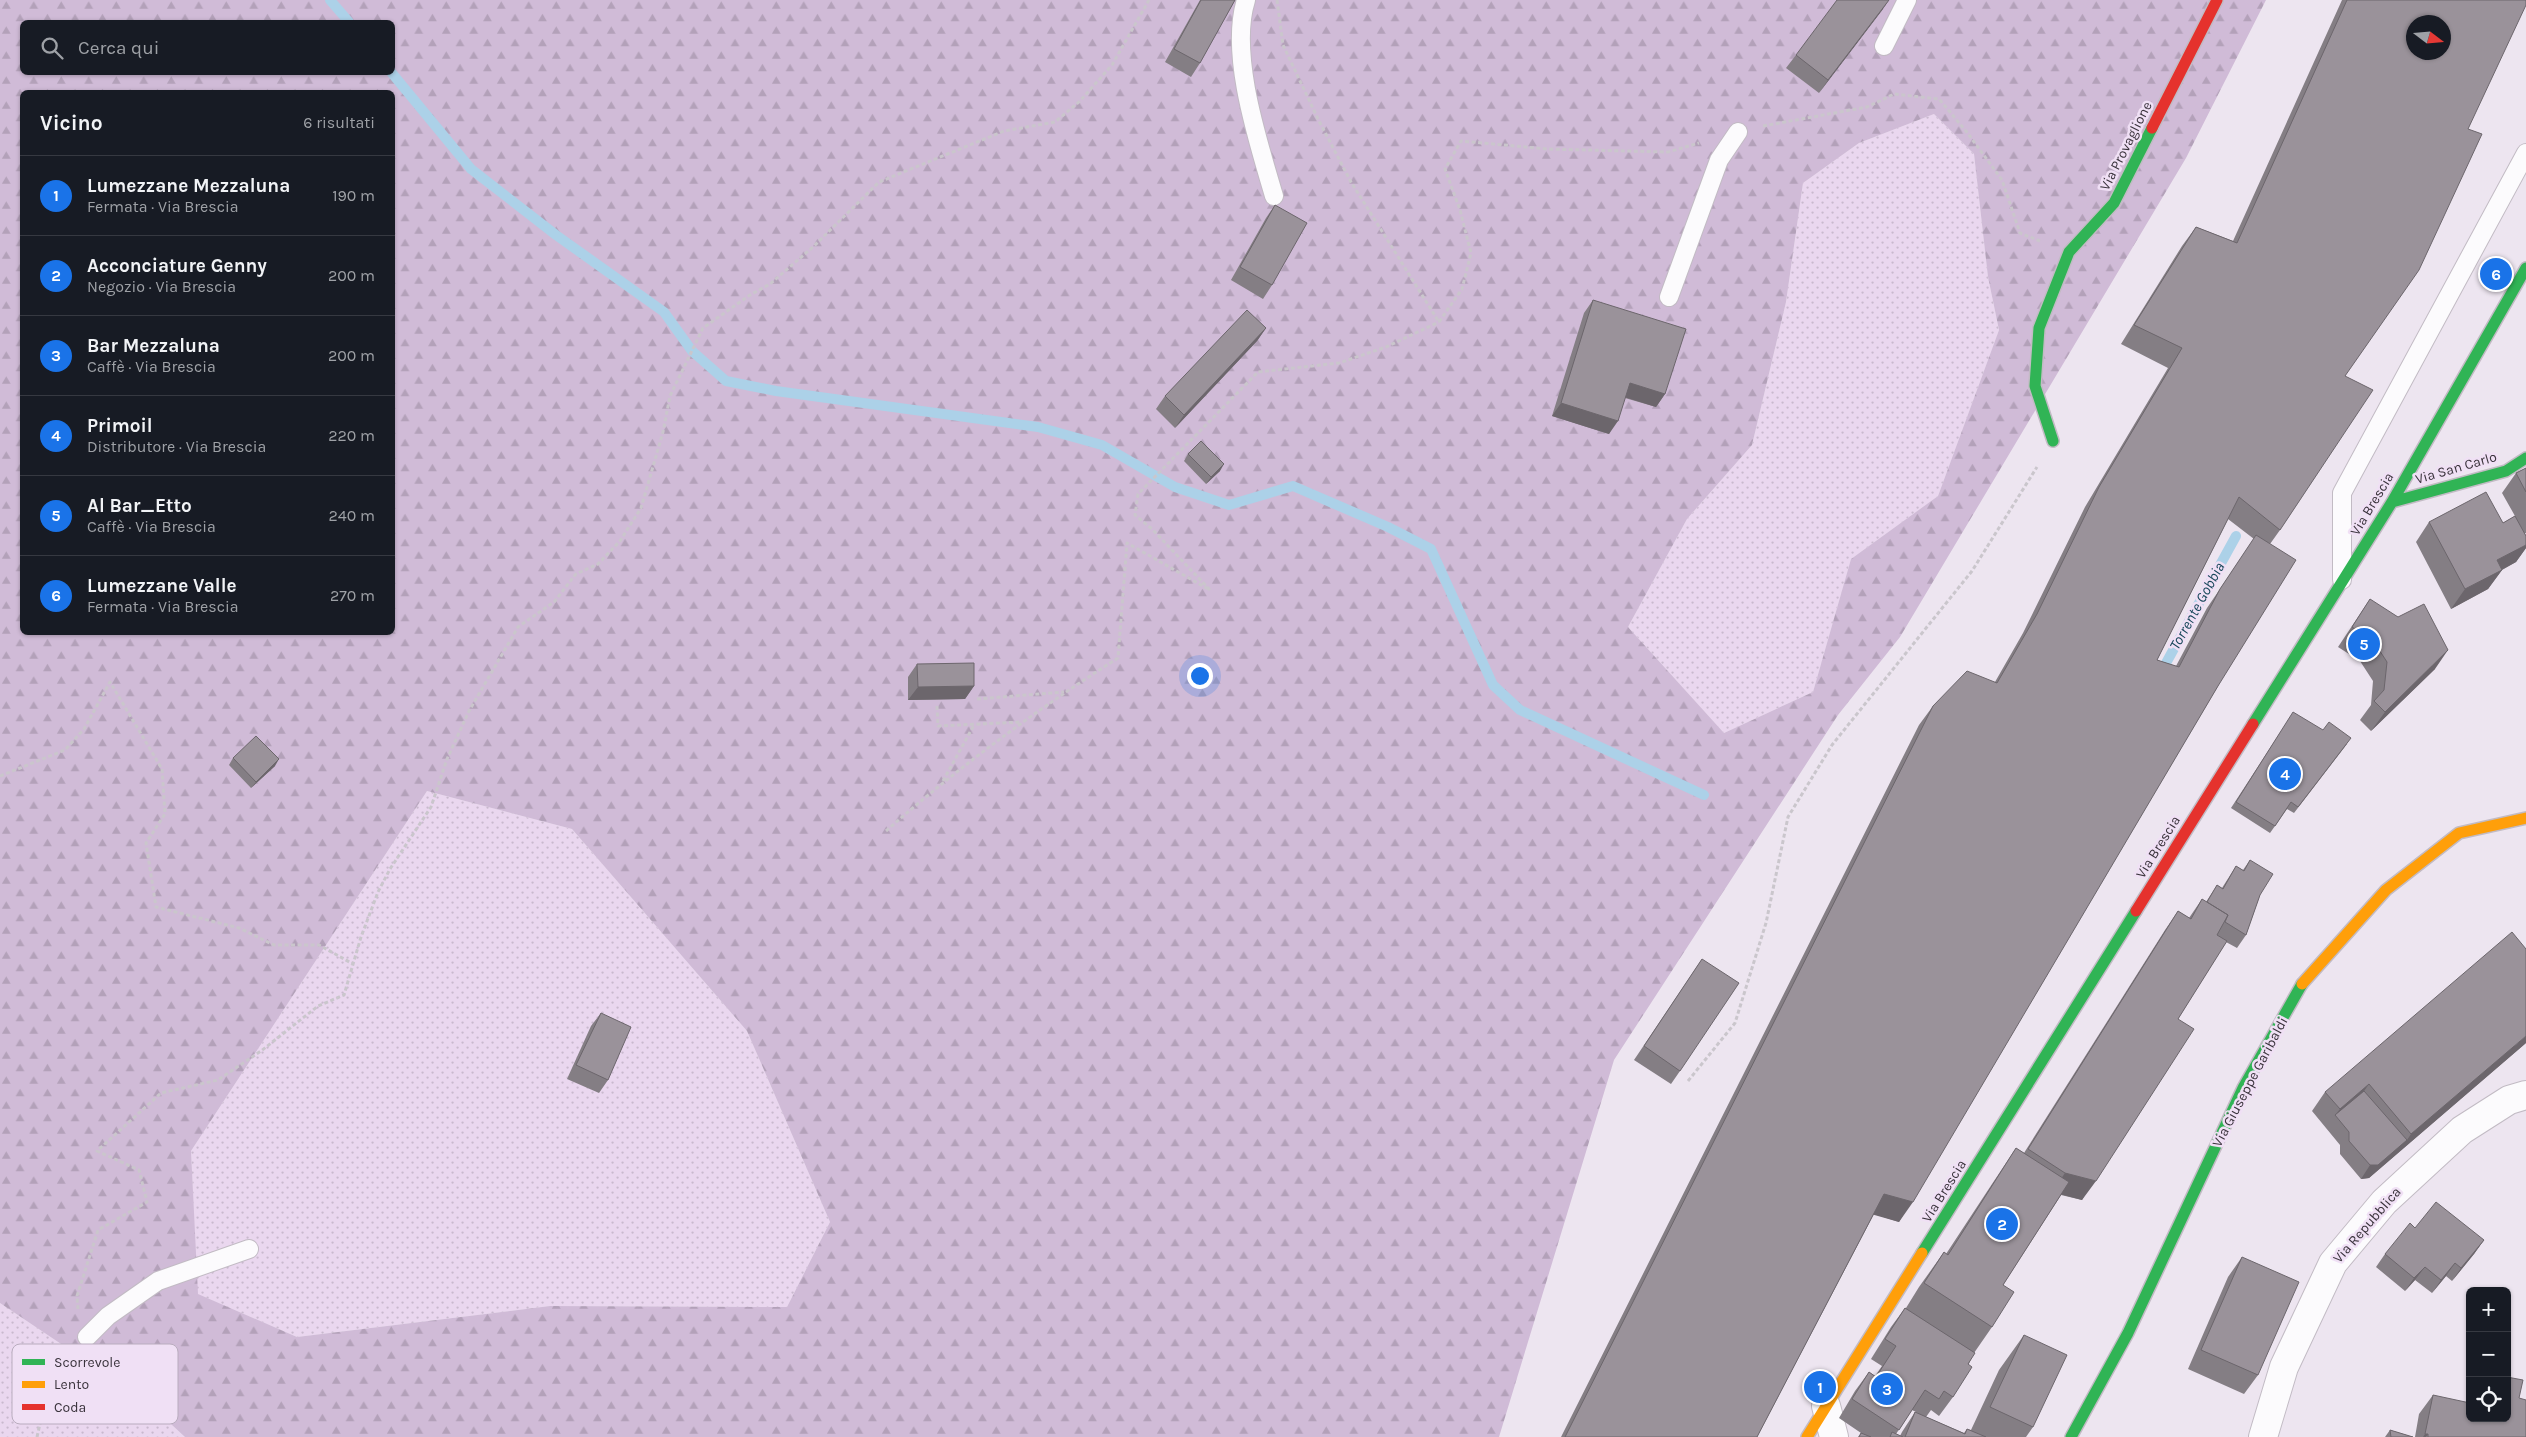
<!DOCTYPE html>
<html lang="it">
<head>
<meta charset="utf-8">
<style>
	:root { --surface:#171b24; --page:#20242c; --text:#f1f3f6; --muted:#9ea1a6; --line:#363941; --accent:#1a73e8 }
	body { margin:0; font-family:Karla,sans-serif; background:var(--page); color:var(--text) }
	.controls { position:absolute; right:15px; bottom:15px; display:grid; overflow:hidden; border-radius:8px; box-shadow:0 1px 4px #0004 }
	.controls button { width:45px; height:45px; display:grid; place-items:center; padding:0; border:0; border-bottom:1px solid var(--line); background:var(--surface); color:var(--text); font:25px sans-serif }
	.compass { position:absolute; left:2406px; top:15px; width:45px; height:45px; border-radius:50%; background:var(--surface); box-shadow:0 1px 4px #0004; rotate:106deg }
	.you { position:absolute; left:1199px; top:675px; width:18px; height:18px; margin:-12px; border:4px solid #fff; border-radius:50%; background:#1a73e8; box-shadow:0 0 0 8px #1a73e833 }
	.badge { display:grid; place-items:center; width:32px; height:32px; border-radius:50%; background:var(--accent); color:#fff; font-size:16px; font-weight:700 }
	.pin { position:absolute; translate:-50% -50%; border:2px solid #fff; box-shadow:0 1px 5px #0006 }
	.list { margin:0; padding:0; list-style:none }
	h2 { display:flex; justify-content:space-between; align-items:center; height:65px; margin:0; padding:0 20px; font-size:21px }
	h2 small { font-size:16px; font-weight:400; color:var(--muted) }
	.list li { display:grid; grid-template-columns:32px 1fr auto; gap:15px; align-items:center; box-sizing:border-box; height:80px; padding:0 20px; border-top:1px solid var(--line) }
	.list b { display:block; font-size:19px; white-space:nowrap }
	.list p { margin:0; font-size:16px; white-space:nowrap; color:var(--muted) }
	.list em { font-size:16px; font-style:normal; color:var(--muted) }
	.icon { flex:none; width:28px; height:28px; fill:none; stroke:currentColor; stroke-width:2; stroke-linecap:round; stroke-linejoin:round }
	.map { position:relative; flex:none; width:2526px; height:1437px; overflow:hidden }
	.search { position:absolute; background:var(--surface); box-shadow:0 1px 4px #0004; left:20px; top:20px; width:375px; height:55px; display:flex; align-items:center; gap:12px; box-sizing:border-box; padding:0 18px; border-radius:8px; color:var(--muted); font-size:19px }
	.panel { position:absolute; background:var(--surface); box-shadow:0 1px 4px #0004; left:20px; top:90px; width:375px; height:545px; border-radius:8px }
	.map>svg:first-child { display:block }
	.grass { fill:url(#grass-dots) }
	.forest { fill:url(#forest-firs); fill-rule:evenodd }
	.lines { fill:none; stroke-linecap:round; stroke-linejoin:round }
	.stream { stroke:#acd1e8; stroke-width:10 }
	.lane-casing { stroke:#c2bbc4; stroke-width:20 }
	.street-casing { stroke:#c2bbc4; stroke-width:30 }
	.fast-casing { stroke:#c2bbc4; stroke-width:14 }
	.slow-casing { stroke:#c2bbc4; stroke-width:14 }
	.jam-casing { stroke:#c2bbc4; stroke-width:14 }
	.path { stroke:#cac6cc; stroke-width:3; stroke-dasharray:4 2.5; stroke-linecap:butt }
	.lane { stroke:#fcfbfd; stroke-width:18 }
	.street { stroke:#fcfbfd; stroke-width:28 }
	.fast { stroke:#30b455; stroke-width:11 }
	.slow { stroke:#ff9f0a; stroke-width:11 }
	.jam { stroke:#e5322d; stroke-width:11 }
	.wall { fill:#847e84; fill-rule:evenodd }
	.shaded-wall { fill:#6c666c }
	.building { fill:#9a929a; stroke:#6c666c; fill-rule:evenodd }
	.labels { text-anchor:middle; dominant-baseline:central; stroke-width:5; stroke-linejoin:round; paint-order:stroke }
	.street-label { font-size:14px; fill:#3a333c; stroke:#f0e0f5 }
	.water-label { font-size:15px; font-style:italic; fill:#18475b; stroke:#f0e0f5 }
	.key { fill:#f0e0f5; stroke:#b9acbe; stroke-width:1 }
	.key-label { font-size:14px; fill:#3a333c }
</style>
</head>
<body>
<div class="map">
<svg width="2526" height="1437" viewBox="0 0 2526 1437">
	<defs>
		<pattern id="grass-dots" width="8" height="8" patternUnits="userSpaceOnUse" patternTransform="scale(1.25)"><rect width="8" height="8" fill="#ead7ef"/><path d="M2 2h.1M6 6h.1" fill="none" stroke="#c9b9ce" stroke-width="1.8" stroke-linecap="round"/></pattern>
		<pattern id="forest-firs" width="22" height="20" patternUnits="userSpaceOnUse" patternTransform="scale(1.25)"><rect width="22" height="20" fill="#d0bbd7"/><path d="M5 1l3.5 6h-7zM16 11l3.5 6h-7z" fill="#b3a1b9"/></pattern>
	</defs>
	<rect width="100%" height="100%" fill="#ede5f0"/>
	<!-- grass -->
	<path class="grass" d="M1934 114 1974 154 1988 277 1999 330 1938 496 1851 559 1813 692 1724 733 1628 627 1687 519 1752 445 1786 302 1803 183 1859 143Z
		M427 791 572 829 747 1031 830 1222 787 1307 550 1306 297 1337 197 1294 191 1151Z
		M0 1303 146 1401 185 1437H0Z"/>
	<!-- forest -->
	<path class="forest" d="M0 0H2266L2186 158 1900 637 1838 715 1614 1060 1499 1437H185L146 1401 0 1303ZM22 22H392V72H22ZM22 92H392V632H22ZM1934 114 1974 154 1988 277 1999 330 1938 496 1851 559 1813 692 1724 733 1628 627 1687 519 1752 445 1786 302 1803 183 1859 143ZM427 791 572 829 747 1031 830 1222 787 1307 550 1306 297 1337 198 1294 191 1151Z"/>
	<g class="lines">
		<!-- stream -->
		<path class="stream" d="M330 0 349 22
			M391 72 471 169 556 235 664 312 692 351 726 381 776 391 1038 427 1102 445 1175 487 1229 505 1293 486 1388 527 1431 549 1493 685 1520 710 1704 795
			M2160 674 2236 536"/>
		<!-- lane casing -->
		<g class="lane-casing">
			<path id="lane" d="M1246 0C1229 54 1258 141 1274 196
				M1884 46 1907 0
				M1669 297 1719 160 1738 132
				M2342 580V493L2526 153
				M87 1337 108 1316 158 1281 249 1249"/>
		</g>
		<!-- street casing -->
		<g class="street-casing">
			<path id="street" d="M1826 1406 1834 1437
				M2263 1437 2284 1367 2333 1263 2384 1202 2462 1130 2509 1100 2526 1095"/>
		</g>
		<!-- fast casing -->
		<g class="fast-casing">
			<path id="fast" d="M2053 441 2035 386 2039 328 2069 252 2114 203 2152 128
				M2392 502 2506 471 2526 458
				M2253 724 2392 502 2526 268
				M1922 1253 2136 911
				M2071 1437 2128 1333 2243 1088 2302 984"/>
		</g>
		<!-- slow casing -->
		<g class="slow-casing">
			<path id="slow" d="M2302 984 2386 890 2459 833 2526 818
				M1807 1437 1922 1253"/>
		</g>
		<!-- jam casing -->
		<g class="jam-casing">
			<path id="jam" d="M2152 128 2217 0
				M2136 911 2253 724"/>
		</g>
		<!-- path -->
		<path class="path" d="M1277 0 1283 45 1318 119 1351 182 1439 322 1462 289 1471 253 1460 210 1445 169 1461 141 1547 149 1668 152 1699 143
			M1763 126 1867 107 1894 94 1939 99 1966 131 2002 180 2020 233 2040 241
			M977 699 1064 692
			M937 706 938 726 1021 722
			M0 776 65 750 84 729 110 682 162 769 165 814 146 843 156 907 239 928 274 945H319L353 964
			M943 781 974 725
			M886 831C959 767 1036 710 1118 658L1127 543 1210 590 1152 529 1135 515 1138 494 1258 372 1339 363 1386 347 1439 322
			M1688 1081 1735 1023 1766 923 1788 817 1832 745 1972 571 2037 467
			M78 1309 77 1296 98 1230 147 1202 139 1170 97 1151 161 1093 218 1080 261 1051 318 1006 344 995 361 937 378 892 390 869 431 807 447 759 469 711 518 627 554 602 576 574 598 564 620 541 641 508 663 432 670 396 703 328 750 295 770 284 813 247 879 182 1004 131 1055 122 1080 101 1112 65 1149 0
			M37 1437 45 1402 74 1357"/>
		<!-- lane -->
		<use href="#lane" class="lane"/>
		<!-- street -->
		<use href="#street" class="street"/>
		<!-- fast -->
		<use href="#fast" class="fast"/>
		<!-- slow -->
		<use href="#slow" class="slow"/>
		<!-- jam -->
		<use href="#jam" class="jam"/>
	</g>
	<!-- wall -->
	<path class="wall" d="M1200 0H1235L1200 63 1191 77 1165 62Z
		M2342 0H2526L2345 376 2280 530 2270 544 2218 686 1899 1222 1874 1214 1757 1437H1561L1919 725 1933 706 1995 682 2023 633 2085 507 2168 368 2121 344 2182 246 2196 227 2233 241ZM2228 519 2254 539 2207 608 2176 666 2157 660Z
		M1883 9 1819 93 1786 68 1796 55Z
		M1275 205 1272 285 1263 299 1231 280 1266 218Z
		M1593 300 1665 394 1656 407 1625 398 1609 434 1552 416 1584 313Z
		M1266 328 1257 341 1175 428 1156 409 1165 396Z
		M1188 454 1220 471 1206 484 1184 461Z
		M2526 468V533H2525L2526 536V548L2516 562 2502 570 2488 589 2451 609 2416 542 2429 522 2503 523 2515 516 2502 493 2516 473Z
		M2370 599 2435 669 2371 731 2360 720 2371 705 2373 681 2360 661 2338 647Z
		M917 664 974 686 965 699 908 700V677Z
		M2289 719 2347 744 2294 813 2287 809 2270 833 2231 808Z
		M233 758 275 766 251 788 229 765Z
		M2250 860 2260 895 2246 935 2237 948 2226 942 2178 1019 2082 1200 2061 1195 2003 1285 1992 1327 1974 1353 1953 1397 1939 1416 1931 1410 1926 1417 1964 1433 1967 1429 1971 1430 1999 1370 2024 1335 2033 1427 2026 1437H1858L1861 1433 1839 1418 1855 1391 1869 1372 1875 1376 1882 1366 1871 1359 1891 1327 1905 1308H1906L1919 1287 1944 1252 1946 1254 1992 1184 2016 1148 2024 1153 2165 930 2178 911 2189 918 2202 899 2206 902 2217 885 2222 888 2236 866 2243 870ZM1912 1410 1918 1413 1915 1412 1902 1432 1900 1436 1896 1434Z
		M1702 959 1680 1071 1671 1084 1634 1060Z
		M601 1013 608 1080 599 1093 567 1079 591 1026Z
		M2526 1043 2369 1178 2361 1179 2340 1154V1145L2312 1111 2325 1092Z
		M2415 1228 2484 1240 2474 1254 2452 1281 2446 1276 2432 1293 2415 1280 2405 1291 2376 1267 2385 1254Z
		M2242 1257 2258 1375 2244 1394 2188 1369 2228 1277Z
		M2433 1395 2470 1418 2519 1398 2526 1437H2415L2419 1414Z
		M2390 1430 2413 1437H2385Z"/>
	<!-- shaded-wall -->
	<path class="shaded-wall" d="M1889 0 1883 9 1819 93 1828 80Z
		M1266 328 1257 341 1175 428 1184 415Z
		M1630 383 1665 394 1656 407 1621 396Z
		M1561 403 1618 421 1609 434 1552 416Z
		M1224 464 1220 471 1206 484 1211 477Z
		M2526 545V548L2516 562 2483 580 2497 560Z
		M2502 570 2488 589 2451 609 2465 589Z
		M2448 650 2435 669 2371 731 2385 712Z
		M974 686 965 699 908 700 918 687Z
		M279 759 275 766 251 788 256 782Z
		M2526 1036V1043L2369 1178 2361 1179 2370 1165 2407 1140 2411 1134Z
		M2369 1084 2355 1104 2335 1115 2340 1109Z
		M2065 1173 2096 1181 2082 1200 2052 1192Z
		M1884 1194 1913 1202 1899 1222 1871 1214Z
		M2484 1240 2474 1254 2452 1281 2461 1268Z
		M2455 1263 2446 1276 2432 1293 2441 1280Z
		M2425 1267 2415 1280 2405 1291 2414 1278Z
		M2425 1434H2428L2426 1437H2423Z"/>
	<!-- building -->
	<path class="building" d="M1201 0H1235L1200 63 1174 49Z
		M1837 0H1889L1828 80 1796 55Z
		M2347 0H2526V5L2468 129 2482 134 2419 270 2345 376 2373 390 2280 530 2239 497 2157 660 2179 667 2220 589 2256 535 2296 560 2218 686 1913 1202 1884 1194 1757 1437H1565L1933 706 1967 671 1997 683 2037 614 2099 487 2182 348 2134 325 2196 227 2237 243ZM2414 22H2444V52H2414Z
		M1275 205 1307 223 1272 285 1240 267Z
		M1593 300 1686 329 1665 394 1630 383 1618 421 1561 403Z
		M1247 310 1266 328 1184 415 1165 396Z
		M1201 441 1224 464 1211 477 1188 454Z
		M2526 468V492L2516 473Z
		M2486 492 2503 523 2515 516 2526 536V545L2497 560 2502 570 2465 589 2429 522Z
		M2370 599 2398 617 2424 604 2448 650 2385 712 2374 701 2384 690 2387 662 2374 642 2352 627Z
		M974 663V686L918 687 917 664Z
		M2293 712 2323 730 2329 722 2351 738 2298 807 2291 802 2275 826 2236 802Z
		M256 736 279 759 256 782 233 758Z
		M2250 860 2273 874 2260 895 2246 935 2225 922 2228 915 2207 902 2217 885 2223 889 2236 866 2244 871Z
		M2202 899 2228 915 2217 935 2227 941 2178 1019 2194 1029 2096 1181 2065 1173 2028 1149 2178 911 2191 919Z
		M2512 932 2526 949V1036L2411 1134 2369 1084 2340 1109 2325 1092Z
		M1702 959 1739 983 1680 1071 1644 1046Z
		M601 1013 631 1027 608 1080 576 1065Z
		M2364 1091 2407 1140 2378 1165H2370L2349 1141V1132L2335 1115Z
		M2016 1148 2069 1182 2003 1285 2014 1292 1992 1327 1924 1283 1944 1252 1948 1255Z
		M2436 1202 2484 1240 2461 1268 2455 1263 2441 1280 2425 1267 2414 1278 2385 1254 2410 1223 2415 1228Z
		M2242 1257 2299 1282 2258 1375 2201 1350Z
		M1905 1308 1975 1353 1968 1364 1972 1367 1953 1397 1944 1391 1939 1399 1925 1390 1899 1430 1852 1399 1869 1372 1876 1377 1896 1346 1885 1339Z
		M2024 1335 2067 1355 2033 1427 1990 1407Z
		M2507 1377 2523 1380 2519 1398 2526 1400V1437H2428V1434H2425L2433 1395 2470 1403V1418H2507Z
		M1915 1412 1965 1434 1967 1429 1986 1437H1905Z
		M2390 1430 2413 1437H2391Z
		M1892 1432 1903 1437H1890Z
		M1861 1433 1871 1437H1859Z"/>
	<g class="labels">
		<!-- street labels -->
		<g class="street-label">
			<text transform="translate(2126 146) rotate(-63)">Via Provaglione</text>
			<text transform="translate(2456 468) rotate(-16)">Via San Carlo</text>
			<text transform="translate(2372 504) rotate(-59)">Via Brescia</text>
			<text transform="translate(2158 847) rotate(-58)">Via Brescia</text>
			<text transform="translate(2250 1082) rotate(-62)">Via Giuseppe Garibaldi</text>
			<text transform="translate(1944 1191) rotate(-58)">Via Brescia</text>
			<text transform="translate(2367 1225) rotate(-49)">Via Repubblica</text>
		</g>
		<!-- water labels -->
		<g class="water-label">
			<text transform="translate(2197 606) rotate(-61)">Torrente Gobbia</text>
		</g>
	</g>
	<!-- legend -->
	<rect x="12" y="1344" width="166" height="80" rx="8" class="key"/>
	<rect x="22" y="1359" width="23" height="6" fill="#30b455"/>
	<rect x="22" y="1381" width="23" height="7" fill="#ff9f0a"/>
	<rect x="22" y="1404" width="23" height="6" fill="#e5322d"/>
	<g class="key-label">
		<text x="54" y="1367">Scorrevole</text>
		<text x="54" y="1389">Lento</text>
		<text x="54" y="1412">Coda</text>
	</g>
</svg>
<div class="controls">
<button>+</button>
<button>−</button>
<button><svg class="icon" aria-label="locate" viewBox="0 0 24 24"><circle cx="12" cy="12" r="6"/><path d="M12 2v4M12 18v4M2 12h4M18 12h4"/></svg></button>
</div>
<svg class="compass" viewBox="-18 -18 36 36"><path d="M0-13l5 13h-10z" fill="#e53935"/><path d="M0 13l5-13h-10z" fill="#9ea1a6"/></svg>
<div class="you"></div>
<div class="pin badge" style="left:1820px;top:1387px">1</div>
<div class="pin badge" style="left:2002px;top:1224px">2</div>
<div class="pin badge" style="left:1887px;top:1389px">3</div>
<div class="pin badge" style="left:2285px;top:774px">4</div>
<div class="pin badge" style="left:2364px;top:644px">5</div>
<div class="pin badge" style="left:2496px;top:274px">6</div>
<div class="search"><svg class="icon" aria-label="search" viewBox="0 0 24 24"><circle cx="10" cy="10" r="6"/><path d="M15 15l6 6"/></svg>Cerca qui</div>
<section class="panel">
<h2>Vicino<small>6 risultati</small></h2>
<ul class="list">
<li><span class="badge">1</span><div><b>Lumezzane Mezzaluna</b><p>Fermata · Via Brescia</p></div><em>190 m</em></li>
<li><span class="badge">2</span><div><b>Acconciature Genny</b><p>Negozio · Via Brescia</p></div><em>200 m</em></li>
<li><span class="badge">3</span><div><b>Bar Mezzaluna</b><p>Caffè · Via Brescia</p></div><em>200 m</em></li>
<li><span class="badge">4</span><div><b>Primoil</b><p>Distributore · Via Brescia</p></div><em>220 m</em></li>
<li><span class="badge">5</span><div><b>Al Bar_Etto</b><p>Caffè · Via Brescia</p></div><em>240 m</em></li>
<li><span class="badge">6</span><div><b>Lumezzane Valle</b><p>Fermata · Via Brescia</p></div><em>270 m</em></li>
</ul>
</section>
</div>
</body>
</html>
